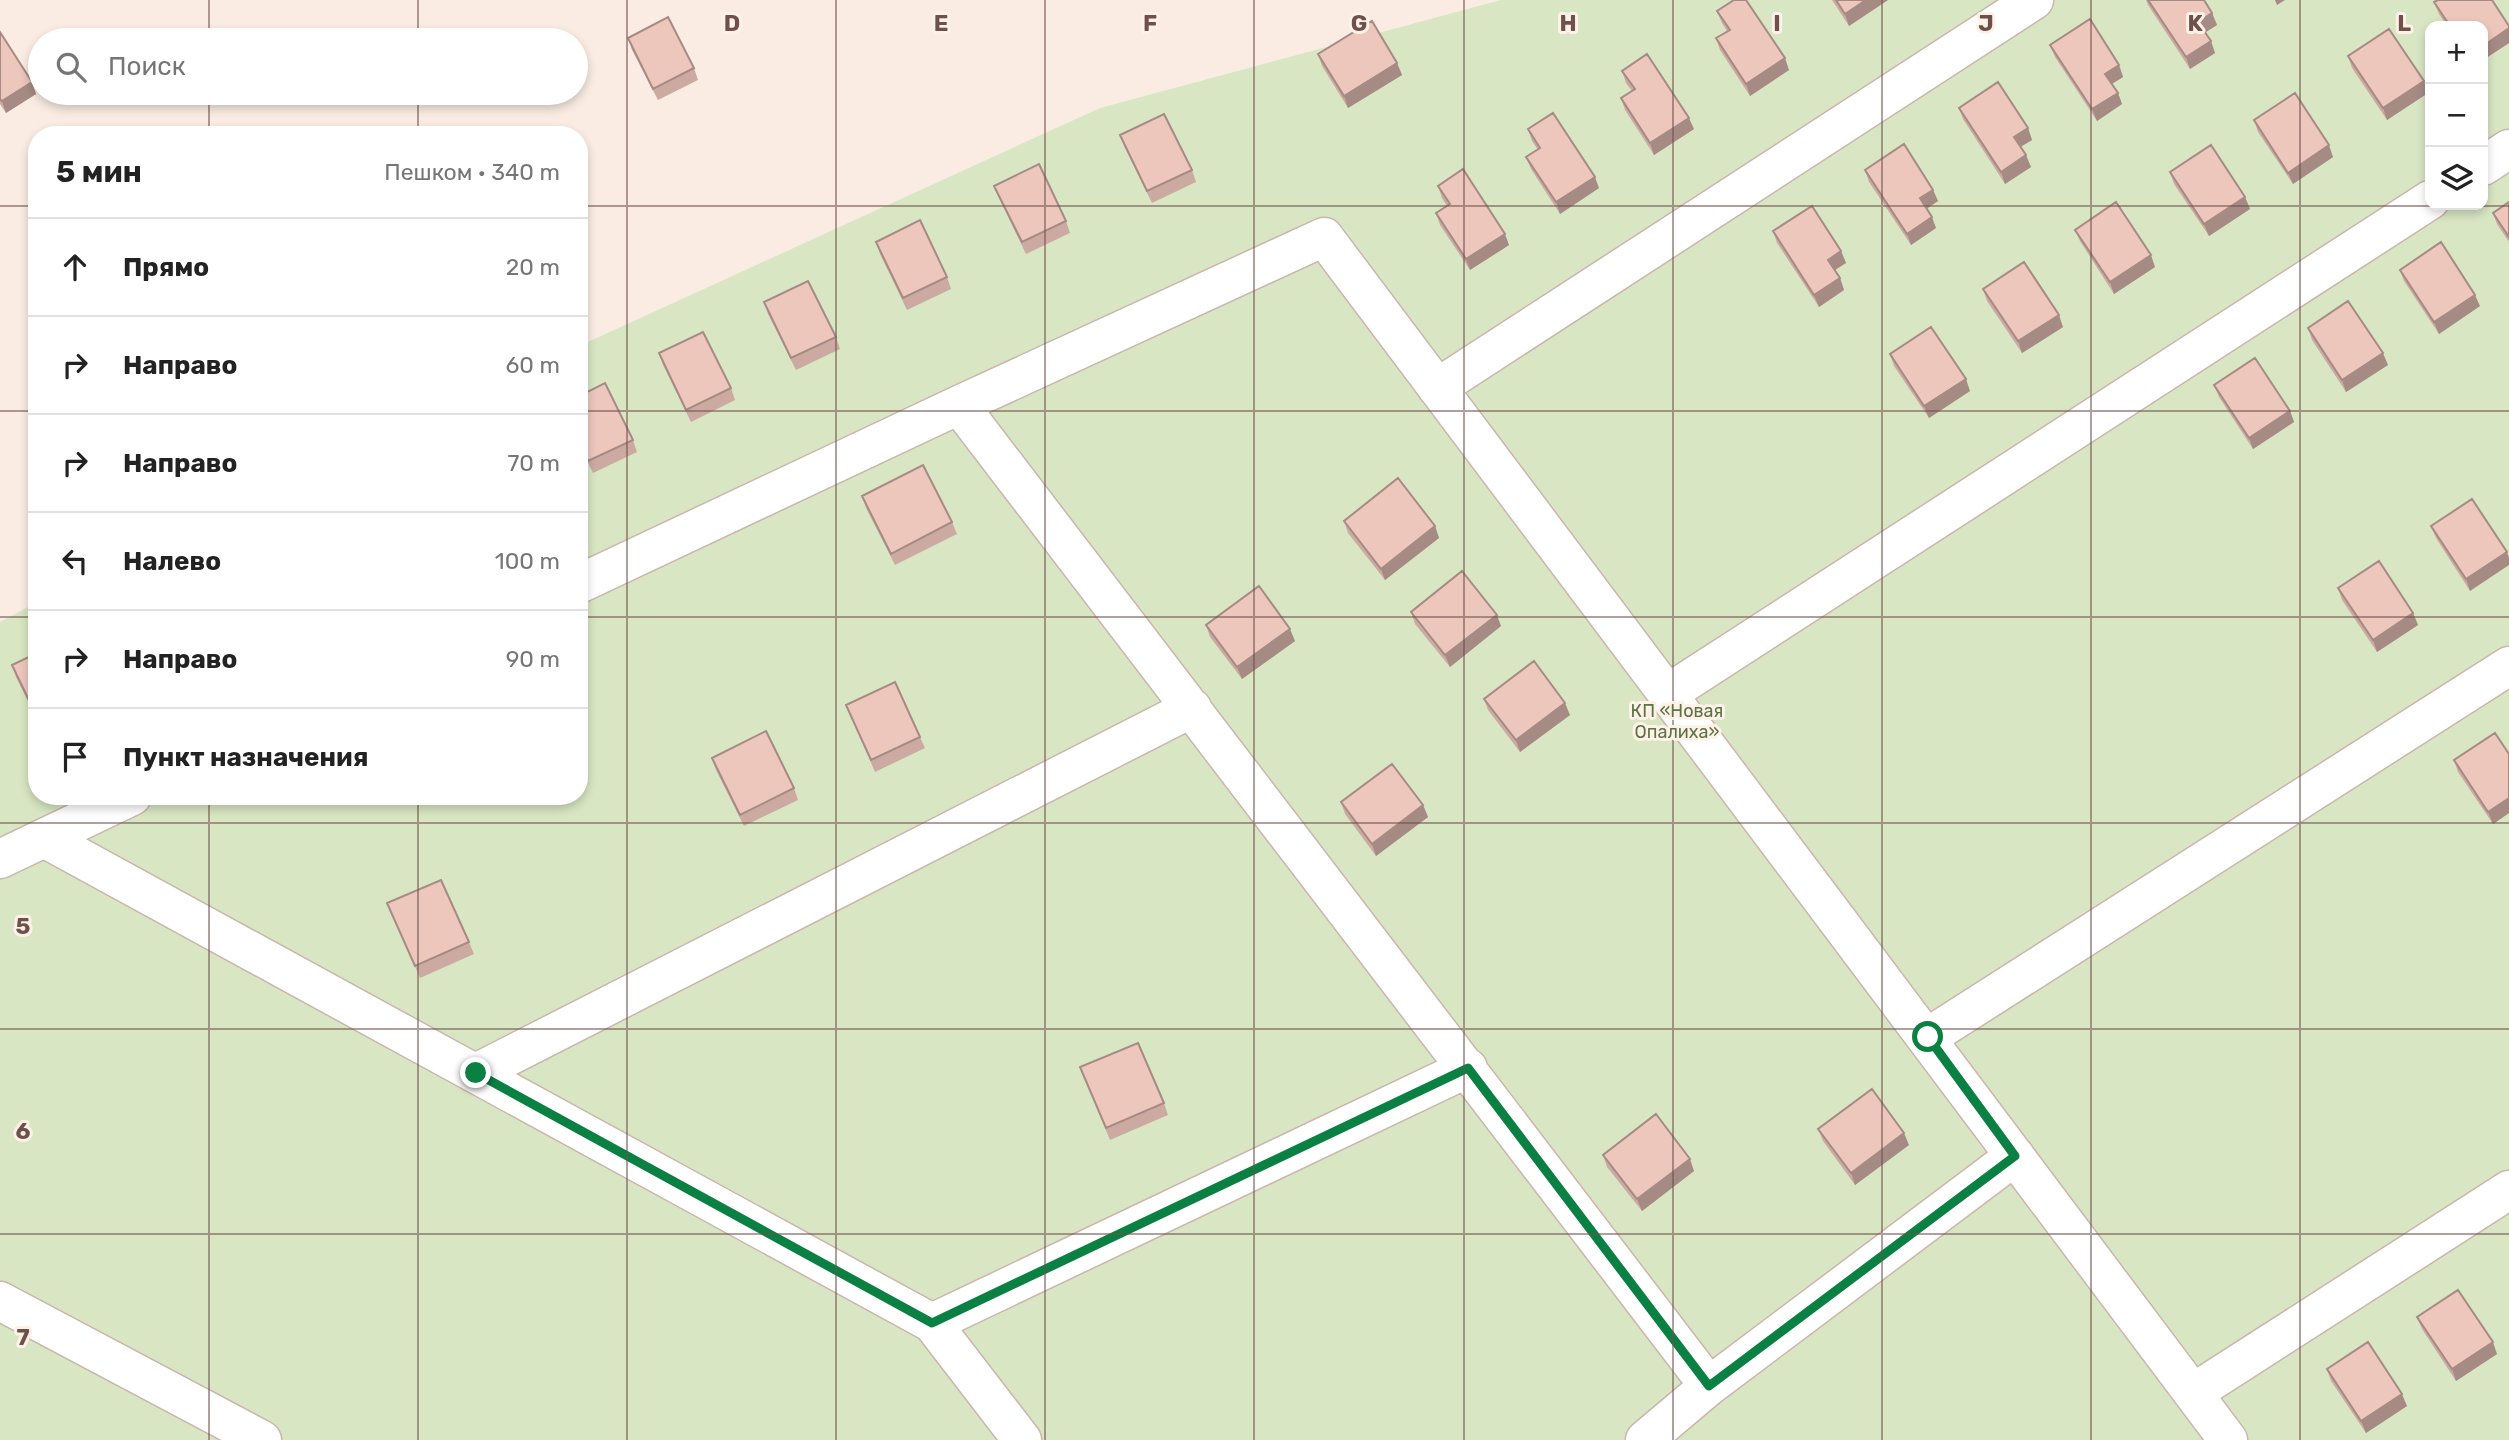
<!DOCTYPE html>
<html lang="ru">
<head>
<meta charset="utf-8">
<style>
	:root { --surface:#fff; --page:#f2f2f2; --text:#222; --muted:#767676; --line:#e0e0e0 }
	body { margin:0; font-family:Rubik,sans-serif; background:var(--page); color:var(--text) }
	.controls { position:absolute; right:21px; top:21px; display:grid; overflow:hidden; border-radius:14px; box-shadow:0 4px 10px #0003 }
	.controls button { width:63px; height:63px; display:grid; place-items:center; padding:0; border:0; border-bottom:2px solid var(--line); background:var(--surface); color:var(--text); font:35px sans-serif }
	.stop { position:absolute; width:21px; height:21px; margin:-16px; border:5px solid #0b8043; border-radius:50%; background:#fff }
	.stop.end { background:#0b8043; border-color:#fff; box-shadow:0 2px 7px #0008 }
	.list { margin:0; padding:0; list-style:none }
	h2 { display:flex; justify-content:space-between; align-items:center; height:91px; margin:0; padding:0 28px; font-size:30px }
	h2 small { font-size:23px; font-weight:400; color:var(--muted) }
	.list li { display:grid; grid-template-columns:46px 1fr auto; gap:21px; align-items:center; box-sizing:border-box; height:98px; padding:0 28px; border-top:2px solid var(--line) }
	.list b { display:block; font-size:26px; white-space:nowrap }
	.list em { font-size:23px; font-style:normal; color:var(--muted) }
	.icon { flex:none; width:38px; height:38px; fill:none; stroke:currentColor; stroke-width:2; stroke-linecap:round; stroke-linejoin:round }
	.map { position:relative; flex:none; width:2509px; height:1440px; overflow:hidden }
	.search { position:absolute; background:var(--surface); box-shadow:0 4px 10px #0003; left:28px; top:28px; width:560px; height:77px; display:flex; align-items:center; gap:18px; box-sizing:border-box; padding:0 24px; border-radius:38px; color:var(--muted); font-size:26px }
	.panel { position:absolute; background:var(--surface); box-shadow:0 4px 10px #0003; left:28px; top:126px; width:560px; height:679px; border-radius:28px }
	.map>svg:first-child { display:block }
	.green { fill:#d8e6c3; fill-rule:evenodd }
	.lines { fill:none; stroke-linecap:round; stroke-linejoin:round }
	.minor-casing { stroke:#ccb5ad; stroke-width:41 }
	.minor { stroke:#fff; stroke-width:38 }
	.wall { fill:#ccaaa2 }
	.shaded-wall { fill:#a68b84 }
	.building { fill:#edc6bc; stroke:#a68b84; stroke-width:2 }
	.route { stroke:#0b8043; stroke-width:9 }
	.grid { fill:none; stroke:#6f514b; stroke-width:2; stroke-opacity:0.55 }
	.labels { text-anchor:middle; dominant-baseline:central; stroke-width:6; stroke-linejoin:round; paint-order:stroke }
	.park-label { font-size:18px; fill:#5c7444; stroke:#fdf1e8 }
	.grid-label { font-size:23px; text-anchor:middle; font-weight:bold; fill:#6f514b; stroke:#fdf1e8; stroke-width:6; stroke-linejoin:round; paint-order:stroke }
</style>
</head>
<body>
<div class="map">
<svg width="2509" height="1440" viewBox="0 0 2509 1440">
	<rect width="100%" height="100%" fill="#faece2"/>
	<!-- green -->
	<path class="green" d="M1501 0H2509V1440H0V622L37 602V796H579V346L1100 108ZM2430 26H2483V205H2430Z"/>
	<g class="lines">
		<!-- minor casing -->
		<g class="minor-casing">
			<path id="minor" d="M2483 166 2509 149
				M1437 388 2034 0
				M959 405 1709 1386
				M579 584 959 405 1324 237 2228 1440
				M1667 694 2430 200
				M44 838 932 1323 1022 1440
				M0 859 132 796
				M1928 1037 2509 666
				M476 1073 1192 708
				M0 1301 262 1440
				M932 1323 1468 1068
				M2193 1393 2509 1190
				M1645 1440 1709 1386 2015 1156"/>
		</g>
		<!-- minor -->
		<use href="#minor" class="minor"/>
	</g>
	<!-- wall -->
	<path class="wall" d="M1832 0H1888L1849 26Z
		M2146 0H2204L2212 13 2217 25 2205 32 2215 53 2190 69 2148 5Z
		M2438 0H2492L2509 26V43L2483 60V26H2447L2439 14 2434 2Z
		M1717 11 1789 70 1750 96 1720 50 1716 38 1727 31 1722 23Z
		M0 32 36 94 6 113 0 104Z
		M628 38 694 68 698 80 658 100 632 50Z
		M2050 45 2119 65 2123 77 2112 84 2118 93 2122 104 2097 121 2055 57Z
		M1318 54 1397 63 1402 75 1348 108 1322 66Z
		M2348 56 2424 81 2428 93 2387 120 2352 68Z
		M1622 71 1694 129 1654 155 1625 110 1621 98 1632 91 1626 83Z
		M1959 108 2028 128 2032 140 2021 147 2031 167 2005 184 1963 119Z
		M2254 120 2333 157 2293 184 2258 132Z
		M1528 129 1599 188 1560 214 1531 169 1526 157 1538 150 1532 141Z
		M1120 135 1192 170 1196 182 1152 203 1124 146Z
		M1865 170 1933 190 1938 201 1927 209 1936 228 1911 245 1869 182Z
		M2170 172 2245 197 2250 209 2209 236 2174 184Z
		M994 186 1066 221 1070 233 1026 254 999 198Z
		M1438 186 1509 245 1470 270 1440 225 1436 213 1447 206 1442 198Z
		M2509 202V242L2497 224 2493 213Z
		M2075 230 2155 267 2114 294 2080 241Z
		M1773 231 1841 251 1846 263 1834 270 1840 278 1844 290 1819 307 1777 243Z
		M876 242 947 277 951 289 907 310 880 254Z
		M2400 270 2480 306 2439 334 2404 281Z
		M1983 289 2063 327 2022 353 1987 301Z
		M764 302 836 337 840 349 796 370 768 314Z
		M2308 328 2388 365 2346 392 2312 340Z
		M659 353 731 388 735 400 691 422 663 365Z
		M1890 354 1970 391 1929 418 1894 366Z
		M2214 385 2290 411 2294 422 2253 449 2219 397Z
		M579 396 633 440 637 452 593 473 579 445Z
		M862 496 952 522 957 534 895 565 866 508Z
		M1344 521 1435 526 1439 538 1385 580 1348 533Z
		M2431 526 2509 558 2470 591 2436 538Z
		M2338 588 2413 613 2418 625 2377 652 2342 600Z
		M1411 612 1501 626 1450 667 1415 624Z
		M1206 625 1295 641 1242 679 1210 637Z
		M37 653V719L16 677 12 665Z
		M1484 699 1570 715 1520 752 1488 710Z
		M846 705 920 737 925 748 875 772Z
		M2509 754V813L2493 824 2458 772 2454 760Z
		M712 758 794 788 798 800 744 826 716 770Z
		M1341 802 1423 805 1428 817 1376 856 1345 814Z
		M387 903 469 942 474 954 420 978Z
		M1080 1067 1164 1103 1168 1115 1110 1140Z
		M1818 1129 1909 1145 1855 1185 1823 1141Z
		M1603 1155 1694 1171 1642 1211 1607 1167Z
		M2417 1317 2497 1354 2456 1381 2422 1329Z
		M2327 1369 2407 1406 2366 1433 2331 1381Z"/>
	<!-- shaded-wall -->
	<path class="shaded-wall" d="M1866 0H1888L1849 26 1845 14Z
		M2275 0H2285L2277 5Z
		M2212 13 2217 25 2203 34 2198 22Z
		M2509 28V43L2483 60V46Z
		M2211 41 2215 53 2190 69 2186 57Z
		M1785 58 1789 70 1750 96 1746 84Z
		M1397 63 1402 75 1348 108 1344 96Z
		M2119 65 2123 77 2110 85 2105 74Z
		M2424 81 2428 93 2387 120 2383 108Z
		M32 82 36 94 6 113 2 101Z
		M2118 93 2122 104 2097 121 2092 109Z
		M1689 118 1694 129 1654 155 1650 143Z
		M2028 128 2032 140 2018 148 2014 137Z
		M2329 145 2333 157 2293 184 2288 173Z
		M2026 155 2031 167 2005 184 2001 172Z
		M1595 177 1599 188 1560 214 1556 202Z
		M1933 190 1938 201 1924 210 1920 198Z
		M2245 197 2250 209 2209 236 2204 224Z
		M1932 217 1936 228 1911 245 1907 234Z
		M1505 234 1509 245 1470 270 1466 259Z
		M1841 251 1846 263 1832 272 1828 260Z
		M2151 255 2155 267 2114 294 2110 282Z
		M1840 278 1844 290 1819 307 1814 295Z
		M2475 295 2480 306 2439 334 2434 322Z
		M2059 315 2063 327 2022 353 2018 341Z
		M2383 353 2388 365 2346 392 2342 380Z
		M1966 379 1970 391 1929 418 1924 406Z
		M2290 411 2294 422 2253 449 2249 438Z
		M1435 526 1439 538 1385 580 1381 569Z
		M2507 552 2509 558V565L2470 591 2466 579Z
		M2413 613 2418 625 2377 652 2373 640Z
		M1497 615 1501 626 1450 667 1445 655Z
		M1290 629 1295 641 1242 679 1237 667Z
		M1565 703 1570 715 1520 752 1516 740Z
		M2509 798V813L2493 824 2488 812Z
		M1423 805 1428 817 1376 856 1372 844Z
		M1904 1133 1909 1145 1855 1185 1851 1173Z
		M1690 1159 1694 1171 1642 1211 1637 1199Z
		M2493 1342 2497 1354 2456 1381 2452 1369Z
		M2402 1394 2407 1406 2366 1433 2361 1421Z"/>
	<!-- building -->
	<path class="building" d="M1734 0H1746L1785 58 1746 84 1716 38 1730 30 1717 11Z
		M1836 0H1866L1845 14Z
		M2148 0H2204L2212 13 2198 22 2211 41 2186 57Z
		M2438 0H2492L2509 26V28L2483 46V26H2450L2434 2Z
		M668 17 694 68 653 89 628 38Z
		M2090 19 2119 65 2105 74 2118 93 2092 109 2050 45Z
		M1372 21 1397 63 1344 96 1318 54Z
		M2389 29 2424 81 2383 108 2348 56Z
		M0 32 32 82 2 101 0 99Z
		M1647 54 1689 118 1650 143 1621 98 1635 89 1622 71Z
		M1998 82 2028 128 2014 137 2026 155 2001 172 1959 108Z
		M2295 93 2329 145 2288 173 2254 120Z
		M1553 113 1595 177 1556 202 1526 157 1540 148 1528 129Z
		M1164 114 1192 170 1147 191 1120 135Z
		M1904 144 1933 190 1920 198 1932 217 1907 234 1865 170Z
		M2211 145 2245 197 2204 224 2170 172Z
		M1039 164 1066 221 1022 242 994 186Z
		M1463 169 1505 234 1466 259 1436 213 1450 204 1438 186Z
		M2116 202 2151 255 2110 282 2075 230Z
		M2509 202V237L2493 213Z
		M1812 206 1841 251 1828 260 1840 278 1814 295 1773 231Z
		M920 220 947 277 903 298 876 242Z
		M2441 242 2475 295 2434 322 2400 270Z
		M2024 262 2059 315 2018 341 1983 289Z
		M808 281 836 337 791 358 764 302Z
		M2348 301 2383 353 2342 380 2308 328Z
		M1931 327 1966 379 1924 406 1890 354Z
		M703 332 731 388 686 410 659 353Z
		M2255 358 2290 411 2249 438 2214 385Z
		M605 383 633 440 588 461 579 442V396Z
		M923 465 952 522 891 554 862 496Z
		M1398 478 1435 526 1381 569 1344 521Z
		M2472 499 2507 552 2466 579 2431 526Z
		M2379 561 2413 613 2373 640 2338 588Z
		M1462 571 1497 615 1445 655 1411 612Z
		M1259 586 1290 629 1237 667 1206 625Z
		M37 653V717L12 665Z
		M1534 661 1565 703 1516 740 1484 699Z
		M895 682 920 737 871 760 846 705Z
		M766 731 794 788 740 815 712 758Z
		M2495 733 2509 754V798L2488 812 2454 760Z
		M1392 764 1423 805 1372 844 1341 802Z
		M441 880 469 942 415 966 387 903Z
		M1138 1043 1164 1103 1106 1128 1080 1067Z
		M1872 1089 1904 1133 1851 1173 1818 1129Z
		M1656 1114 1690 1159 1637 1199 1603 1155Z
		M2458 1290 2493 1342 2452 1369 2417 1317Z
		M2368 1342 2402 1394 2361 1421 2327 1369Z"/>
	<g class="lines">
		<!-- route -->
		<path class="route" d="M476 1073 932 1323 1468 1068 1709 1386 2015 1156 1928 1037"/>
	</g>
	<!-- grid -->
	<path class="grid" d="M209 0V40M418 0V40M627 0V1440M836 0V1440M1045 0V1440M1254 0V1440M1464 0V1440M1673 0V1440M1882 0V1440M2091 0V1440M2300 0V1440M209 93V135M418 93V135M0 206H37M579 206H2509M0 411H37M579 411H2509M0 617H37M579 617H2509M209 796V1440M418 796V1440M0 823H2509M0 1029H2509M0 1234H2509"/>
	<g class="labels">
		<!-- park labels -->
		<g class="park-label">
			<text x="1677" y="711">КП «Новая<tspan x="1677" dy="21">Опалиха»</tspan></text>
		</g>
	</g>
	<g class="grid-label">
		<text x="732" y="31">D</text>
		<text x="941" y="31">E</text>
		<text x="1150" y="31">F</text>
		<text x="1359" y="31">G</text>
		<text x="1568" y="31">H</text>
		<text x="1777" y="31">I</text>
		<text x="1986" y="31">J</text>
		<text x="2195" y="31">K</text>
		<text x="2404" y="31">L</text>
		<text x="23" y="934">5</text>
		<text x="23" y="1139">6</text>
		<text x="23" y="1345">7</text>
	</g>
</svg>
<div class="controls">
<button>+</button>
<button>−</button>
<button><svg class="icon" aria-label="layers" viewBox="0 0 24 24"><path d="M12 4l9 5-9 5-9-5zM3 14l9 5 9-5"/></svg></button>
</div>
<div class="stop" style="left:1928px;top:1037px"></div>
<div class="stop end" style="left:476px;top:1073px"></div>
<div class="search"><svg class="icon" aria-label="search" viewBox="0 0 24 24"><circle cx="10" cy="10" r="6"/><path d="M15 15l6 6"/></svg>Поиск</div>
<section class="panel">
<h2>5 мин<small>Пешком · 340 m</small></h2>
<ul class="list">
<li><svg class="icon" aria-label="ahead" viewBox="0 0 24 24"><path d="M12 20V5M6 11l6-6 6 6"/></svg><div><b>Прямо</b></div><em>20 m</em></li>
<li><svg class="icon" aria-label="right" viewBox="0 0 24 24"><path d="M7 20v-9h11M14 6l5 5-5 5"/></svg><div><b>Направо</b></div><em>60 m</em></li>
<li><svg class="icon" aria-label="right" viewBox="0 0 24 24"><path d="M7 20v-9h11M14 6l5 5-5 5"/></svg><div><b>Направо</b></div><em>70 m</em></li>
<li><svg class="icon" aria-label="left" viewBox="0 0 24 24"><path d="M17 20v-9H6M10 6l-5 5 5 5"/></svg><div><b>Налево</b></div><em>100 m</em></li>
<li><svg class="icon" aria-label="right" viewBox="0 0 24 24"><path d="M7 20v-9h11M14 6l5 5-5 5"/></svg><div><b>Направо</b></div><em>90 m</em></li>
<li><svg class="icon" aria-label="arrive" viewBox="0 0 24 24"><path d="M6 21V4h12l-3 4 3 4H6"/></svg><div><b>Пункт назначения</b></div></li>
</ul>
</section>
</div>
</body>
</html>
